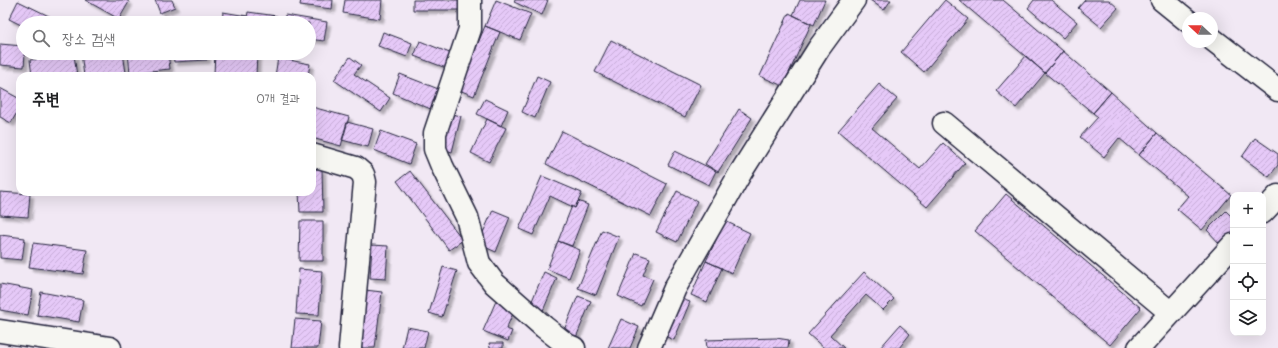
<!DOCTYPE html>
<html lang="ko">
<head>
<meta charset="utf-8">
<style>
	:root { --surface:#fff; --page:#f6f6f6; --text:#202124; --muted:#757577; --line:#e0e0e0 }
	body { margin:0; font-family:Mali,"Poor Story",sans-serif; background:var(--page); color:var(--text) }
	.controls { position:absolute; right:12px; bottom:12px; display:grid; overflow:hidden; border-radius:8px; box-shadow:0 4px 16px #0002 }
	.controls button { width:36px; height:36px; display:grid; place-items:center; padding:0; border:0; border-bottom:1px solid var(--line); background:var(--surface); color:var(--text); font:20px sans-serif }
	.compass { position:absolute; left:1182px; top:12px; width:36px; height:36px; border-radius:50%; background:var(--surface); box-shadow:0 4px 16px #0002; rotate:292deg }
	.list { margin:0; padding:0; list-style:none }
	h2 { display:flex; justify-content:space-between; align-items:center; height:52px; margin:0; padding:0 16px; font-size:17px }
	h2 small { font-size:13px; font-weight:400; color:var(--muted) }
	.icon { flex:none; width:22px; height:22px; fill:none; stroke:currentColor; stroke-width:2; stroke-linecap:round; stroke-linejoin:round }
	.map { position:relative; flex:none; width:1278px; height:348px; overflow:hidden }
	.search { position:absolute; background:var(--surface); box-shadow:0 4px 16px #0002; left:16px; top:16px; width:300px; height:44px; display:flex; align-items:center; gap:10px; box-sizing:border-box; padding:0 14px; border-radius:22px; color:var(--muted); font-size:15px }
	.panel { position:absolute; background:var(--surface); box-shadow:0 4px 16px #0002; left:16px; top:72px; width:300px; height:124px; border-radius:12px }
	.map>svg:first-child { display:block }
	.building { fill:url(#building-hatch); stroke:#22223b; filter:url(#shadow) }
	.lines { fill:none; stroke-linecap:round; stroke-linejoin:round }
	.minor-casing { stroke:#22223b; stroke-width:25 }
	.minor { stroke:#f6f6f2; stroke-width:22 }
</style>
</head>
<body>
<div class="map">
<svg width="1278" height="348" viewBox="0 0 1278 348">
	<defs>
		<pattern id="building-hatch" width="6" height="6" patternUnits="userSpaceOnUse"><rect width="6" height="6" fill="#e6c9f8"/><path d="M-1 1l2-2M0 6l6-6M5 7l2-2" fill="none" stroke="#c5acd6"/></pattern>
		<filter id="shadow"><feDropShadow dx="3.5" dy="3.5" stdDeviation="1" flood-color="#0004"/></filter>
	</defs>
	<rect width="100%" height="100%" fill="#f1e8f4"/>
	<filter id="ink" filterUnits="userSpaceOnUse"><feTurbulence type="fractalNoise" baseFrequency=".025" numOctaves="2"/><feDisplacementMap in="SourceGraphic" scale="8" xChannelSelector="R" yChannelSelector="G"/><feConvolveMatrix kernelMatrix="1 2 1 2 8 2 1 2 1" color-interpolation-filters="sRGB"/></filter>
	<g filter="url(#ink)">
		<!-- building -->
		<path class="building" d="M85 0H126L129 2 119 19Z
			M155 0H172L175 7 160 13Z
			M301 0H333L332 9 300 5Z
			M345 0H382L380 19 343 13Z
			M413 0H464V10H413Z
			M496 0 531 14 520 40 485 26Z
			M515 0H548L542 15 514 2Z
			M800 0H825L814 25 793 15Z
			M870 0H891L884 10Z
			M945 0 968 19 924 72 901 52Z
			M959 0H1003L1063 51 1045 73Z
			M1034 0H1051L1077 22 1063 38 1028 8Z
			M1085 0H1109L1118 8 1101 27 1078 8Z
			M18 1 55 19 53 23H23V26L9 19Z
			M223 12 247 16 246 23H222Z
			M248 12 277 16 276 23H246Z
			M789 13 811 24 783 86 760 76Z
			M285 15 327 22 324 41 309 39V23H284Z
			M485 26 500 32 474 96 459 90Z
			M383 32 412 43 407 57 378 46Z
			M611 40 701 85 685 117 595 72Z
			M420 41 452 54 446 68 414 56Z
			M0 44 23 46V53H25L24 67 0 65Z
			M1063 51 1111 92 1093 113 1045 73Z
			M81 53H123L126 73 99 76H84Z
			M128 53H168L170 69 130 73Z
			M173 53H207V60L174 62Z
			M215 53H257L256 75 214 74Z
			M74 55 77 76H32L30 60Z
			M1026 56 1045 73 1016 108 996 91Z
			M350 57 361 65 354 74 390 98 381 112 334 80Z
			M278 58 310 64 308 76H275Z
			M400 74 441 90 433 110 393 93Z
			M537 76 550 82 535 118 522 112Z
			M879 84 897 99 872 128 920 169 943 143 965 163 927 207 838 131Z
			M0 88 20 99V107L11 123 0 117Z
			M1111 92 1157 133 1139 155 1119 138 1104 157 1080 137 1098 117 1093 113Z
			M485 99 508 110 501 126 477 114Z
			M312 107 349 117 341 146 312 138Z
			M739 109 752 118 718 172 705 164Z
			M448 113 461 116 452 152 440 148Z
			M487 119 506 128 489 162 471 153Z
			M347 122 373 129 368 147 342 140Z
			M381 131 416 144 409 164 374 150Z
			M562 131 667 184 651 216 546 164Z
			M1157 133 1231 195 1202 230 1177 209 1188 196 1139 155Z
			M1255 138 1278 154V165L1269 177 1242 157Z
			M675 151 716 171 709 185 668 165Z
			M312 169H322L323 212H300L299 192H312Z
			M410 171 463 240 449 250 397 181Z
			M542 176 582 193 575 208 550 196 533 235 519 229Z
			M677 191 697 201 677 242 656 232Z
			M0 192 30 194 28 217 0 215Z
			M1006 194 1141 308 1110 345 975 231Z
			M578 201 588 205 572 246 558 241 572 206 575 208Z
			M493 210 510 217 496 252 478 244Z
			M1226 211 1233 218V232L1220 244 1207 230Z
			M300 221H323V261H299Z
			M725 221 750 233 732 273 706 261Z
			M602 230 619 237 596 295 578 288Z
			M0 235 25 238 22 260 0 258Z
			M558 241 580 250 569 278 547 269Z
			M33 243 87 250 83 274 29 267Z
			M372 245 388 246 386 279 370 278Z
			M636 253 650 258 643 275 653 279 641 306 618 296Z
			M706 261 722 268 707 302 691 295Z
			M443 267 457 271 442 317 429 313Z
			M299 269 322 271 319 315 296 314Z
			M544 272 557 278 542 313 529 308Z
			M864 272 894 299 883 310 866 295 830 335 844 348H824L808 334Z
			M0 284 33 290 28 315 0 310Z
			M365 290 382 292 375 348H358Z
			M41 292 83 300 79 322 37 315Z
			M578 296 591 301 575 340 562 335Z
			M676 297 690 302 674 340 660 334Z
			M496 301 515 309 506 329 512 331 508 341 483 331Z
			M295 319 321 321 318 348H292Z
			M621 319 639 327 630 348H608Z
			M900 325 910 334 899 348H880Z
			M407 327 428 331 424 348H402Z
			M776 338 789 340 788 348H707L706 340Z
			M489 343H503V348H490Z"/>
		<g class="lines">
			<!-- minor casing -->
			<g class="minor-casing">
				<path id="minor" d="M470 0V29L435 133V149L442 166 467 217 479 263 494 283 544 327 567 345 574 348
					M1162 0 1188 21
					M1212 39 1278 90
					M944 123 1171 313
					M312 155 356 168 363 174 365 182 350 348
					M1263 212 1278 196
					M0 331 110 348
					M649 348 675 288 741 172 819 48 854 0
					M1139 348 1233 245"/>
			</g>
			<!-- minor -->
			<use href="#minor" class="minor"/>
		</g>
	</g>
</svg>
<div class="controls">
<button>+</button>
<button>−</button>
<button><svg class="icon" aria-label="locate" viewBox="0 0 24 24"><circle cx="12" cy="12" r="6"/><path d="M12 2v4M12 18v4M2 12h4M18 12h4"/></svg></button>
<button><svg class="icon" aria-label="layers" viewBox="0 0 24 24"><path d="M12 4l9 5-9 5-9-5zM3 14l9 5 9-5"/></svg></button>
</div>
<svg class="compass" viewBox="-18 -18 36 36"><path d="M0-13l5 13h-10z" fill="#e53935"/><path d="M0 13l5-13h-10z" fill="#757577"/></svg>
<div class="search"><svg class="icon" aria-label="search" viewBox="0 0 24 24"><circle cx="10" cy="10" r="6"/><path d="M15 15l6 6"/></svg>장소 검색</div>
<section class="panel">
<h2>주변<small>0개 결과</small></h2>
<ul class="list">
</ul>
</section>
</div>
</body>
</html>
